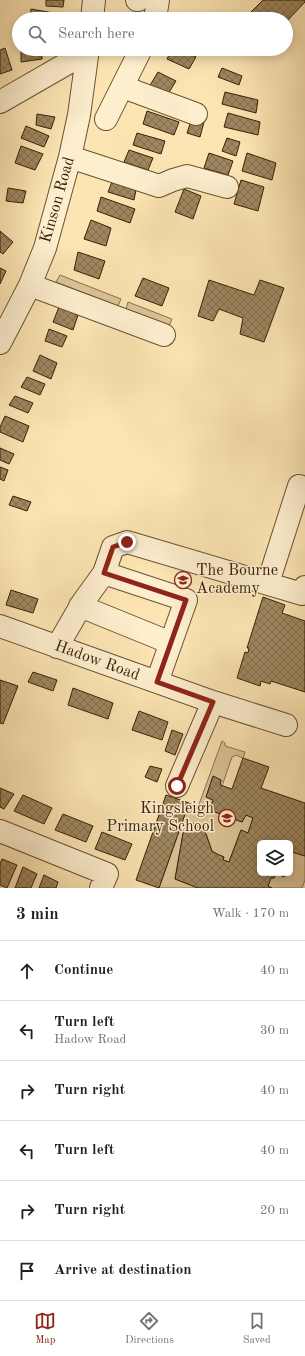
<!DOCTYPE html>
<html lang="en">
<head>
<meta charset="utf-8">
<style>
	:root { --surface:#fff; --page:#f2f2f2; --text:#202124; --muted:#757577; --line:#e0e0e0; --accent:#8f2418 }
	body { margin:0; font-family:"Old Standard TT",serif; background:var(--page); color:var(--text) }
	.controls { position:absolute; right:12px; bottom:12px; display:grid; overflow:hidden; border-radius:6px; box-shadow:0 2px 10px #0003 }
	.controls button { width:36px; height:36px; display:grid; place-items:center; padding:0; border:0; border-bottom:1px solid var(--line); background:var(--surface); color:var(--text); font:20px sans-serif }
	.stop { position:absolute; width:12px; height:12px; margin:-9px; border:3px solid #8f2418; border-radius:50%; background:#fff }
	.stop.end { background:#8f2418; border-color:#fff; box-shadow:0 1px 4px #0008 }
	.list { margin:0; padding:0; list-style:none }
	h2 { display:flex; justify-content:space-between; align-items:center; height:52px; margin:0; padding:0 16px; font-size:17px }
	h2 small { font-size:13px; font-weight:400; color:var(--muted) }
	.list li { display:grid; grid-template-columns:26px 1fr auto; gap:12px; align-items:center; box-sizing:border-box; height:60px; padding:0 16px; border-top:1px solid var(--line) }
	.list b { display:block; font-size:15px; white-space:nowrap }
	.list p { margin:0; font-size:13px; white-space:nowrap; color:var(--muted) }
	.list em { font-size:13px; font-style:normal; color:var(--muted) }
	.icon { flex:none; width:22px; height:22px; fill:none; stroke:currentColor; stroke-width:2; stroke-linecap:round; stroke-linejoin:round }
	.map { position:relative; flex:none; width:305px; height:888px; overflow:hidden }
	.search { position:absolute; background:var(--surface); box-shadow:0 2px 10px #0003; left:12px; right:12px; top:12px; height:44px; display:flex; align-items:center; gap:10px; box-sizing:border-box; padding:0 14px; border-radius:22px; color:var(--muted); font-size:15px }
	.sheet { height:412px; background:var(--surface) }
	nav { display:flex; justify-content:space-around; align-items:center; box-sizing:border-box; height:56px; border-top:1px solid var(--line); background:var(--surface); font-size:11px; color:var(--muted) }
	nav a { display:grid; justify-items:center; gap:2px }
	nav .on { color:var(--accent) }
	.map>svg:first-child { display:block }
	.green { fill:#dbc496; stroke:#8a724e }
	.building { fill:url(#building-cross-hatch); stroke:#382106 }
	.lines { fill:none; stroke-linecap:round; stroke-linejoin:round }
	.minor-casing { stroke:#695231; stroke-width:24 }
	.minor { stroke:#fdeece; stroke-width:22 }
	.route { stroke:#8f2418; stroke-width:5 }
	.labels { text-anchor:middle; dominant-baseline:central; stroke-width:3; stroke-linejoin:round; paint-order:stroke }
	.street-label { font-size:16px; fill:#382106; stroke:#fdeece }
	.poi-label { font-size:16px; fill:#382106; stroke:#fdeece; text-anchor:start }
</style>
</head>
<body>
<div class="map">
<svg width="305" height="888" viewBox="0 0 305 888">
	<defs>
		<pattern id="building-cross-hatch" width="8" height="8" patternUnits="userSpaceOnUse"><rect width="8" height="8" fill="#9e8760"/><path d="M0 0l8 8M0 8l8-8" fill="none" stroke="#826e4d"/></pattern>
	</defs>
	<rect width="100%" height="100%" fill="#fce5b3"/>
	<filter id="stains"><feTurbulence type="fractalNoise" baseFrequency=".005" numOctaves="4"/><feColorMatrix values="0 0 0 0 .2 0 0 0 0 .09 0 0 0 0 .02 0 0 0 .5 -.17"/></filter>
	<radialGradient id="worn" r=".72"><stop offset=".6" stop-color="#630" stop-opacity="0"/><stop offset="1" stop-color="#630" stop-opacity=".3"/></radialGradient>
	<!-- green -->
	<path class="green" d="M60 275 121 299 118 306 56 282Z
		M128 302 172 319 169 326 126 309Z
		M222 741 225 743V746L245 752 243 758 236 755 232 757 222 786 220 785 221 780 213 776 206 797 213 800 210 810 242 822 246 815 253 818 248 833 241 830 229 862 223 860 224 857 217 854 212 851 206 834 200 826 191 823 184 828 175 879 198 888H159L189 803 198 807Z
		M292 852 305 856V880L302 888H272L268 886 271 878H274L276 873 284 877 285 873H290V859Z"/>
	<!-- building -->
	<path class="building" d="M46 0H64L63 7 46 6Z
		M263 0H305V2L286 22V19H244Z
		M31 9 59 14 58 19H30Z
		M5 48 12 70 0 74V50Z
		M21 49H42V59L21 62Z
		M172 49H180L196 57 189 69 167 59Z
		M222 68 242 76 239 85 218 77Z
		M158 72 176 81 168 94 149 87Z
		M225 92 258 100 256 113 222 104Z
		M147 111 179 122 174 135 143 124Z
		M228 113 260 122 258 135 224 127Z
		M37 114 55 117 51 129 36 125Z
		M192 118 204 122 200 137 187 133Z
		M26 126 49 136 44 147 21 138Z
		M137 133 165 141 161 154 133 145Z
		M227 138 240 142 236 156 222 151Z
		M21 146 43 154 35 170 15 163Z
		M129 150 153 158 148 170 124 162Z
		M209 153 233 161 228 175 204 168Z
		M247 153 276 163 272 180 242 171Z
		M241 180 264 187 258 211 234 204Z
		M112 182 136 190 134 200 108 192Z
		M8 188 26 191 23 203 6 201Z
		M184 189 201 196 193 219 175 212Z
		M101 197 135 209 130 223 97 211Z
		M91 220 111 228 106 246 84 239Z
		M0 231 13 242 3 254 0 252Z
		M78 252 105 261 99 279 74 270Z
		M0 268 6 271 0 284Z
		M143 278 169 288 162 306 135 296Z
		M209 280 254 295 260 280 284 288 264 342 240 334 243 318 219 309 213 321 198 316Z
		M59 307 78 315 73 330 53 322Z
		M49 329 67 336 62 347 45 341Z
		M40 355 57 363 51 379 33 371Z
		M27 377 45 384 40 395 21 387Z
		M15 396 33 403 28 413 9 405Z
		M5 416 29 426 23 442 0 432V427Z
		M0 448 14 454 9 464 0 460Z
		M0 467 8 470 4 481 0 479Z
		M13 496 31 502 27 511 9 505Z
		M11 590 38 599 33 613 6 605Z
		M263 597 285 605 282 613 305 621V692L271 681 270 684 261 681 260 686 237 678 245 652 248 653 249 648H247Z
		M33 672 57 680 53 691 28 682Z
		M0 680 18 686 3 724 0 723Z
		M73 688 113 703 108 719 68 705Z
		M139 711 168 722 162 740 132 730Z
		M172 730 183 734 175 755 165 751Z
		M243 758 269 767 261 788 305 803V856L292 852 290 859V843H260V873H285L284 877 276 873 274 878H271L268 886 272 888H198L175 879 184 828 191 823 200 826 206 834 212 851 217 854 224 857 223 860 229 862 241 830 248 833 253 818 246 815 242 822 210 810 213 800 206 797 213 776 221 780 220 785 232 789Z
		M150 766 162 769 157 782 145 777Z
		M0 788 14 794 4 809 0 807Z
		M23 795 52 808 44 824 14 811Z
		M166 795 189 803 159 888 136 880Z
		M63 814 93 826 86 842 55 830Z
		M102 832 132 844 125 860 95 849Z
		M2 859 17 865 7 888 0 885V864Z
		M23 867 37 874 31 888H15Z
		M44 875 58 882 56 888H39Z"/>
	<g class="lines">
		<!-- minor casing -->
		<g class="minor-casing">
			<path id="minor" d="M137 0H138
				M92 19 94 0
				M155 19 158 0
				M123 87 196 114
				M0 102 87 52
				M106 119 141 49
				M70 157 159 186 173 180 187 176 227 187
				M30 285 164 335
				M0 343 30 285 45 248 70 157 79 115 88 49
				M104 573 113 547 127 542 302 594 305 587
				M268 583 299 486 305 488
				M80 606 171 643
				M0 626 213 702 286 725
				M57 647 83 602 104 573 186 600 157 682
				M177 786 213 702
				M0 831 107 874 101 888"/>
		</g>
		<!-- minor -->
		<use href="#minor" class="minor"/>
	</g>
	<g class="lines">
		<!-- route -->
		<path class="route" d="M127 542 113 547 104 573 186 600 157 682 213 702 177 786"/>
	</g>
	<!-- icons -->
	<defs>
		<g id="school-ring" transform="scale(0.9)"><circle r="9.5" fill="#fdeece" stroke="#8f2418" stroke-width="1.5"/><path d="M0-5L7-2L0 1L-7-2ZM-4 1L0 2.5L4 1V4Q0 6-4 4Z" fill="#8f2418"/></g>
	</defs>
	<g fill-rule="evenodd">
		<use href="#school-ring" x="183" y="580"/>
		<use href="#school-ring" x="227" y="818"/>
	</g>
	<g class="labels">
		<!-- street labels -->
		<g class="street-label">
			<text transform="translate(58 200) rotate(-74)">Kinson Road</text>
			<text transform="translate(97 661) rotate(20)">Hadow Road</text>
		</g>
		<!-- poi labels -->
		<g class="poi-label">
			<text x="196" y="571">The Bourne<tspan x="196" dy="18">Academy</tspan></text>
			<text x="214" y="809" text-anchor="end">Kingsleigh<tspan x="214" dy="18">Primary School</tspan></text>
		</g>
	</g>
	<rect width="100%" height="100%" filter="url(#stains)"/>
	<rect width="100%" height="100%" fill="url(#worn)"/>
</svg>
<div class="controls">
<button><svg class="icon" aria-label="layers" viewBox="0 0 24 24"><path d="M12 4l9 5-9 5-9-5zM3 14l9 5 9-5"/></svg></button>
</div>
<div class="stop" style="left:177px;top:786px"></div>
<div class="stop end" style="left:127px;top:542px"></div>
<div class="search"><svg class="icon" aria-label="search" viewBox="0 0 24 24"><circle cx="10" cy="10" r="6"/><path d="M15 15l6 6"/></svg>Search here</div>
</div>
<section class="sheet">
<h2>3 min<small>Walk · 170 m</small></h2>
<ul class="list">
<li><svg class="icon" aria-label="ahead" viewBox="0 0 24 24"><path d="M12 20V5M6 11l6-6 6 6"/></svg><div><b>Continue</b></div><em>40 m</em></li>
<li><svg class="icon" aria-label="left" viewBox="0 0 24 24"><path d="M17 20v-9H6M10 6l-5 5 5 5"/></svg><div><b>Turn left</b><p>Hadow Road</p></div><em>30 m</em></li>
<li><svg class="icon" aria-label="right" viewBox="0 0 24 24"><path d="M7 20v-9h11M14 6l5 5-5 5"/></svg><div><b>Turn right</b></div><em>40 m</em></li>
<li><svg class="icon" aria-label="left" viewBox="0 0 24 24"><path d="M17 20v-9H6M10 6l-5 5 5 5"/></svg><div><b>Turn left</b></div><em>40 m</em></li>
<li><svg class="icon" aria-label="right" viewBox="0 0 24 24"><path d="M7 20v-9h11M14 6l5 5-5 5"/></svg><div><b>Turn right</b></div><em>20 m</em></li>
<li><svg class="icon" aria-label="arrive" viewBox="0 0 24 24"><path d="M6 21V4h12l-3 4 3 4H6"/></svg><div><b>Arrive at destination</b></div></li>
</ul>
</section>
<nav>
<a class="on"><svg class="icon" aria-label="map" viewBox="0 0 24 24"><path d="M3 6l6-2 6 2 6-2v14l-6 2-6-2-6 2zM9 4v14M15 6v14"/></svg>Map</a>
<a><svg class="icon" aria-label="directions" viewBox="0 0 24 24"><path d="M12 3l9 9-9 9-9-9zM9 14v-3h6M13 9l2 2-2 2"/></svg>Directions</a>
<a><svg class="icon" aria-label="saved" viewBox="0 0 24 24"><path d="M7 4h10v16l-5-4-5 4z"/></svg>Saved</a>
</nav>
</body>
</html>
